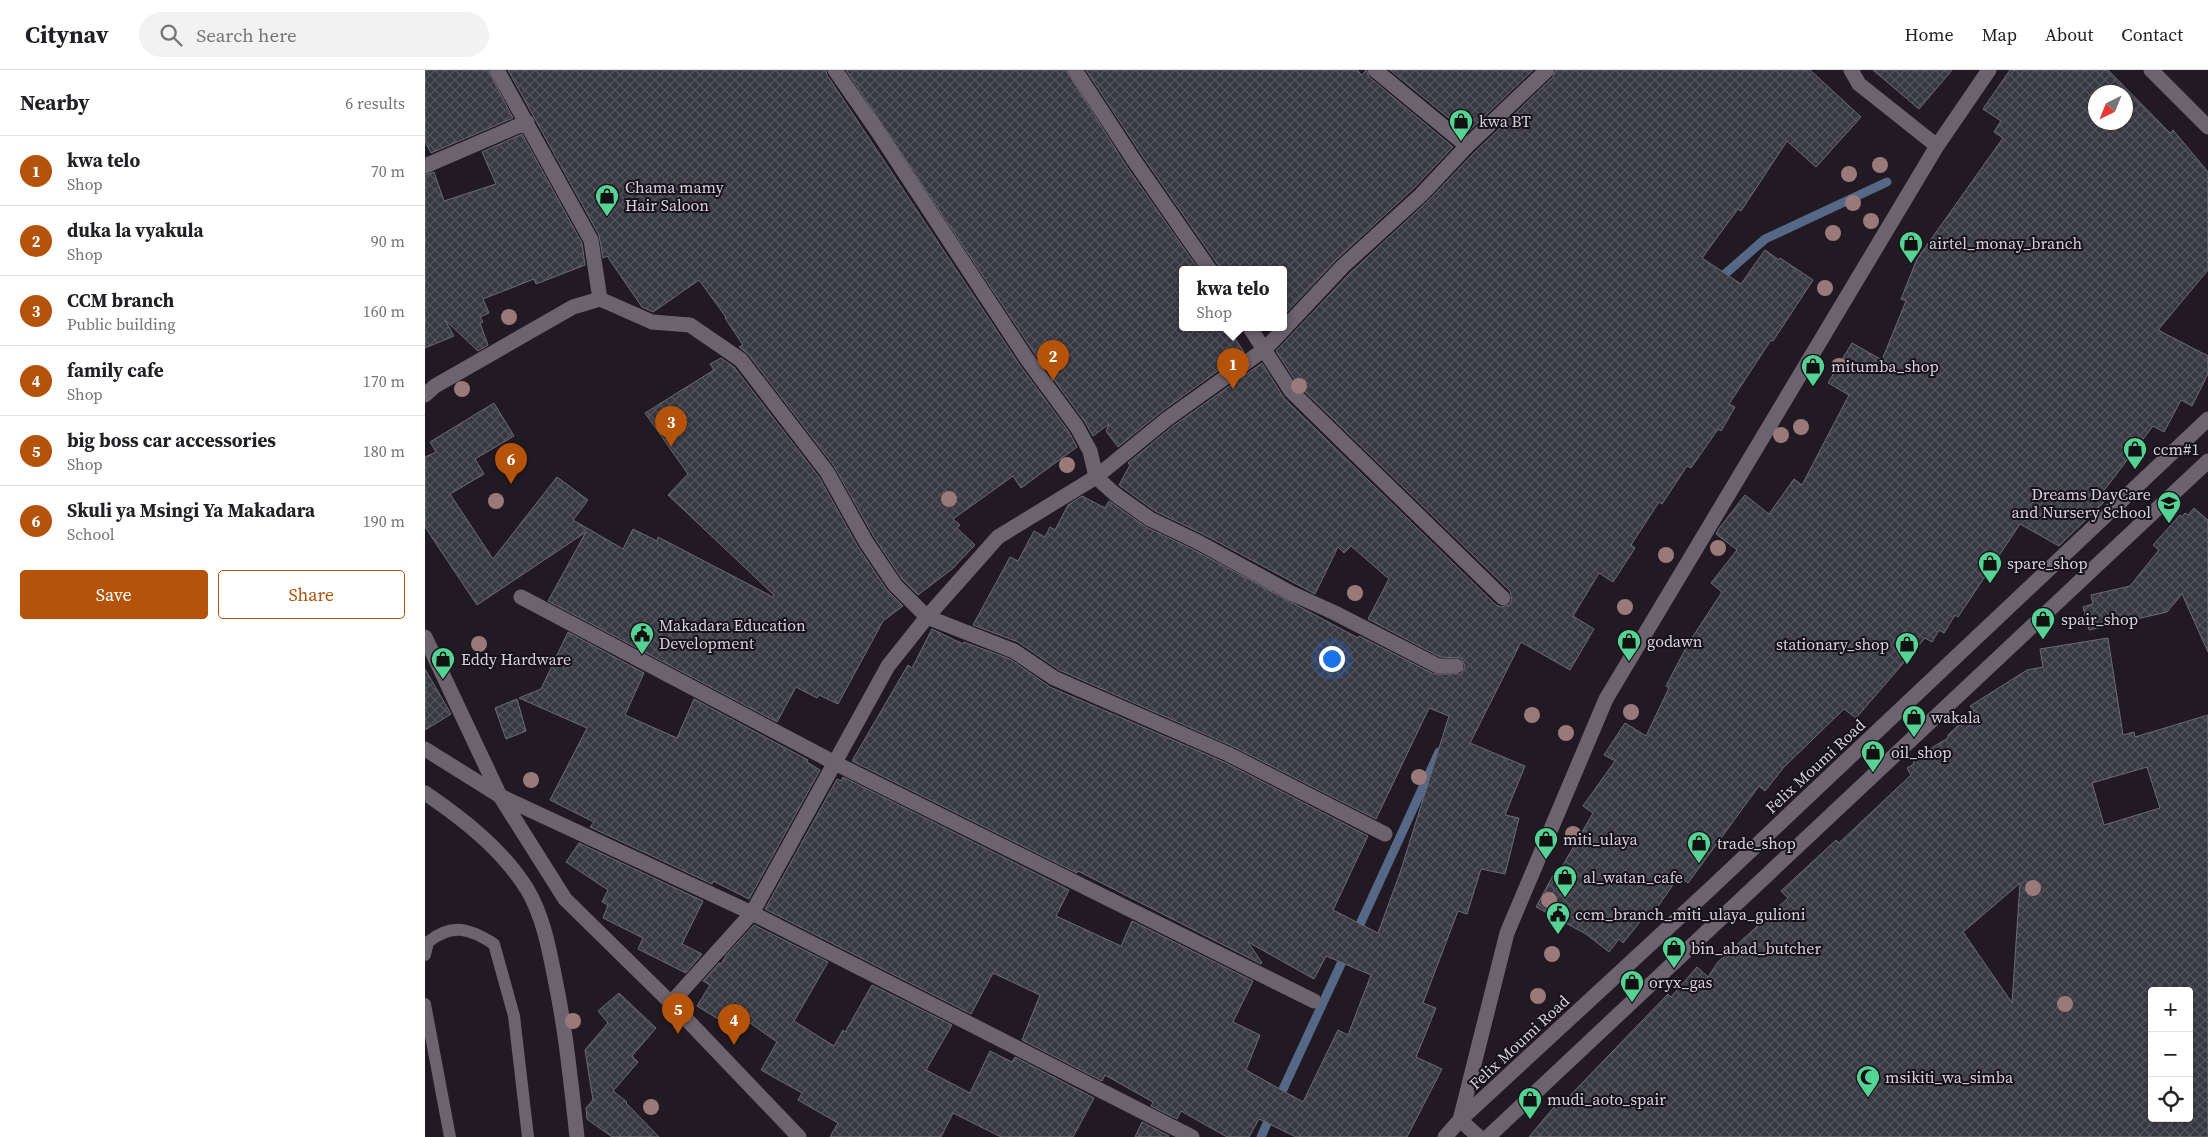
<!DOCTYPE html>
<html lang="en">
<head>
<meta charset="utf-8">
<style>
	:root { --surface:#fff; --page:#f2f2f2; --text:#202124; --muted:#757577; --line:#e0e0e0; --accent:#b45309 }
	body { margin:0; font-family:"Source Serif 4",serif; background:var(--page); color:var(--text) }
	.controls { position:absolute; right:15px; bottom:15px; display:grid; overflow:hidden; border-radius:5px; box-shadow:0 1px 4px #0004 }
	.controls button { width:45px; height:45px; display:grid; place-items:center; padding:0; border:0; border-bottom:1px solid var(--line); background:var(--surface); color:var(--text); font:25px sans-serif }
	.compass { position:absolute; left:1663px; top:15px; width:45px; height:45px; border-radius:50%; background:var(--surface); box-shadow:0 1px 4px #0004; rotate:223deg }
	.you { position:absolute; left:906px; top:588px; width:18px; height:18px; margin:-12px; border:4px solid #fff; border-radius:50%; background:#1a73e8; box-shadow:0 0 0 8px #1a73e833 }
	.badge { display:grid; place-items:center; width:32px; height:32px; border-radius:50%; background:var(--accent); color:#fff; font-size:16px; font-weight:700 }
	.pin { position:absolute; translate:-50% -41px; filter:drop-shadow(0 1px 2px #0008) }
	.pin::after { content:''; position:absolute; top:26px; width:18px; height:15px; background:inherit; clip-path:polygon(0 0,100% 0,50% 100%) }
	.popup { position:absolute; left:754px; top:196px; width:108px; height:65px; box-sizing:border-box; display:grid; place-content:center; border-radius:5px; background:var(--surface); filter:drop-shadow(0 1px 4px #0005); font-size:16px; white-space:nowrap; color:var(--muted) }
	.popup b { font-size:19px; color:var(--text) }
	.popup::after { content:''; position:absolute; left:50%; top:100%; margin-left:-10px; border:10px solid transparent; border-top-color:var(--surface) }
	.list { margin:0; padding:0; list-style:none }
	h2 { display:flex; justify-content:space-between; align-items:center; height:65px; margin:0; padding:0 20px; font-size:21px }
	h2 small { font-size:16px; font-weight:400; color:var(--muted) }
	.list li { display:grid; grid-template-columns:32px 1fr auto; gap:15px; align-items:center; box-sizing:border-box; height:70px; padding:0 20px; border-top:1px solid var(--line) }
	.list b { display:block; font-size:19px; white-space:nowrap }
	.list p { margin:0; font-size:16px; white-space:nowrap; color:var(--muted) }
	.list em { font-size:16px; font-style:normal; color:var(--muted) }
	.actions { display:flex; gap:10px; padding:15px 20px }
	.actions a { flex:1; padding:11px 0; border:1px solid var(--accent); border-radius:5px; text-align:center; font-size:18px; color:var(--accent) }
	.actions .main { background:var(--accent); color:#fff }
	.icon { flex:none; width:28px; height:28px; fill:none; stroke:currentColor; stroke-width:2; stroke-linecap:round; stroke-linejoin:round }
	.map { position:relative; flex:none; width:1783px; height:1067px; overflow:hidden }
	header { display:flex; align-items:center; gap:30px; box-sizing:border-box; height:70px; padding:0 25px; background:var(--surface); border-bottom:1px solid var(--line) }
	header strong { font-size:24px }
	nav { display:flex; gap:28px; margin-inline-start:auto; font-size:18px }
	.search { width:350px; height:45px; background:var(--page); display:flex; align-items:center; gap:12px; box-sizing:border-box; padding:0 18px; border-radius:28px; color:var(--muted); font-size:19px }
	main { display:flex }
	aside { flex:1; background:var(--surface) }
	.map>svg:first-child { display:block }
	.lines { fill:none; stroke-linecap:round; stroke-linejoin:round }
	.stream { stroke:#556885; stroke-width:9 }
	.building { fill:url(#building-cross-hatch); stroke:#6b6b76; fill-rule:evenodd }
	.lane { stroke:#6b636d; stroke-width:12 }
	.street { stroke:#6b636d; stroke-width:15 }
	.secondary { stroke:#6b636d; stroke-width:15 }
	.tree { fill:#9a797a }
	.labels { text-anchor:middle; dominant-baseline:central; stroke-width:4; stroke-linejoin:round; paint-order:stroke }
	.poi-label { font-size:16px; fill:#d7d2d8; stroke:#171119; text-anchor:start }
	.street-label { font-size:16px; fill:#d7d2d8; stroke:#171119 }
</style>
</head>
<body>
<header>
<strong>Citynav</strong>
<div class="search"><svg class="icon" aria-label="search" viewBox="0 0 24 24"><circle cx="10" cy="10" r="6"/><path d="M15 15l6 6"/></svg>Search here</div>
<nav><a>Home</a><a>Map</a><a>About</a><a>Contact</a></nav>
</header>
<main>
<aside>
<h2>Nearby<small>6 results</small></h2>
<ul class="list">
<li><span class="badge">1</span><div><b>kwa telo</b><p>Shop</p></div><em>70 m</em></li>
<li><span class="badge">2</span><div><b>duka la vyakula</b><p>Shop</p></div><em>90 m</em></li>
<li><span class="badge">3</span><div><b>CCM branch</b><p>Public building</p></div><em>160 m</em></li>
<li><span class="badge">4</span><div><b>family cafe</b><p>Shop</p></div><em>170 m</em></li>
<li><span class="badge">5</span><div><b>big boss car accessories</b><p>Shop</p></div><em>180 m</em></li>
<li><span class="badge">6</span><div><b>Skuli ya Msingi Ya Makadara</b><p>School</p></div><em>190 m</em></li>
</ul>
<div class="actions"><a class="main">Save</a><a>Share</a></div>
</aside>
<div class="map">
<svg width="1783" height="1067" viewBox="0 0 1783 1067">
	<defs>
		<pattern id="building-cross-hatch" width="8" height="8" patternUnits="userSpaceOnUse" patternTransform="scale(1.25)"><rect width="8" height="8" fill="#383842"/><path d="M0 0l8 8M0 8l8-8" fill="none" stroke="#54545d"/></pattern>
	</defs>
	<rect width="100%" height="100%" fill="#211a22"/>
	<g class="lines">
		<!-- stream -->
		<path class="stream" d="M1292 211 1340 169 1462 112
			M931 863 1014 682
			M853 1030 921 883
			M836 1067 847 1042"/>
	</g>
	<!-- building -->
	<path class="building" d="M0 0H63L88 48 6 83 0 72Z
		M83 0H401L402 5 594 294 644 362 652 377 596 418 588 406 528 449 535 455 532 458 550 475 527 499 493 525 477 509 449 467 409 396 323 284 314 277 318 275 300 248 301 247 274 210 228 242 217 237 182 186 178 188 174 165Z
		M421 0H641L700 94 774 200H758V258H803L819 282 736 342 693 377 681 361 684 354 668 366 660 352 610 284Z
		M661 0H932L937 5 941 0 944 7 1028 77 989 118 911 190 858 246V200H794L793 195 716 84Z
		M965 0H1108L1042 63Z
		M1131 0H1385L1436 47 1391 97 1362 71 1316 141 1313 139 1277 188 1316 214 1340 180 1354 190 1355 188 1388 210 1348 271 1346 270 1304 334 1310 337 1296 361 1293 359 1266 398 1262 396 1237 434 1234 432 1206 475 1210 478 1188 512 1174 503 1148 546 1169 559 1145 600 1096 572 1045 673 1100 696 1080 745 1094 748 1080 804 1056 799 1042 844 1033 841 998 933 1011 938 991 987 1017 999 982 1067H871L834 1049 824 1067H802L756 1041 752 1049 726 1036 728 1032 680 1005 677 1011 597 970 615 925 568 903 546 944 340 839 412 709 416 711 418 707 644 820 631 846 696 876 707 851 828 911 808 952 835 965 821 1000 878 1032 913 960 923 965 946 905 901 886 889 909 823 872 837 893 836 894 653 801 652 803 427 691 483 595 487 598 507 559 538 574 539 572 585 589 625 617 799 692 943 766 908 840 953 863 975 803 1024 646 1004 638 951 749 807 676 634 600 593 572 548 555 585 487 593 491 609 461 620 467 625 457 630 460 643 435 657 426 680 438 684 431 721 457 769 480 933 568 934 566 1009 604H1036L1040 596 1036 588 1015 587 943 549 964 509 926 476 919 483 913 477 890 524 778 464 730 441 694 415 705 395 703 393 748 356 837 293 859 328 1071 535 1076 537 1084 535 1087 530 1085 521 873 315 851 281 925 203 1003 131 1049 83 1128 7Z
		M1448 0H1527L1494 39Z
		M1585 0H1683L1745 63 1748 60 1783 102V200L1733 260 1783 286V304L1767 336 1756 330 1739 362 1728 356 1674 427 1679 432 1634 476 1595 454 1533 547 1530 545 1519 563 1514 560 1507 572 1500 568 1431 648 1419 639 1359 697 1340 721 1334 716 1263 813 1254 806 1223 851 1218 848 1198 873 1194 869 1184 882 1161 864 1111 837 1131 800 1134 802 1168 743 1158 736 1190 691 1179 685 1200 653 1221 666 1244 618 1241 616 1263 574 1297 522 1286 513 1312 480 1291 464 1295 457 1320 425 1344 444 1369 409 1377 415 1424 325 1403 313 1427 273 1457 290 1481 231 1476 229 1492 189 1578 68 1569 62 1576 51 1558 39ZM1670 22H1700V52H1670Z
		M97 64 157 173 160 195 111 214 109 209 58 229 64 243 55 247 58 252 55 253 63 275 53 281 20 250 29 266 0 278V105L9 102 19 131 71 114 57 82Z
		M296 288 309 297 394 407 433 477 462 520 478 536 458 551 413 634 394 625 392 628 371 617 352 652 123 531 161 462 52 535 0 457V387L11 382 5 372 69 333 89 366 50 389 59 404 25 424 68 489 132 407 163 430 148 450 198 479 208 459 232 471 233 467 348 527 349 525 243 425 263 404 220 343 289 300 285 294Z
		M1769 438 1783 450V582L1757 524 1742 542 1664 560 1658 537 1668 534 1666 525 1705 516 1734 480 1728 475 1755 445 1757 447 1760 443 1763 445Z
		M143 562 219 603 200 645 252 668 269 629 383 690 382 692 395 700 324 829 288 811 287 814 165 757 169 752 125 730 162 658 94 628 116 619Z
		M1683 568 1698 665 1709 662 1710 667 1783 645V1067H1104L1129 1037 1131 1040 1243 924 1246 927 1272 897 1283 907 1293 892 1363 828 1356 821 1411 770 1414 773 1486 705 1482 698 1489 694 1488 689 1523 668V665L1549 641 1545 636 1602 600 1618 597 1615 579ZM1722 697 1735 738 1679 755 1667 713ZM1595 813 1587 933 1538 862ZM1727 921H1764V1048H1727Z
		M0 599 26 644 0 660Z
		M92 629 101 661 81 669 70 638Z
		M154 773 278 831 257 874 277 884 261 903 213 879 218 868 178 848 183 835 177 832 183 820 141 792Z
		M329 855 403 892 369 951 409 976 418 960 420 962 447 915 527 955 501 1000 545 1023 565 981 587 992 590 987 669 1028 648 1067H576L528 1043 516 1067H405L413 1053 373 1030 377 1023 336 1000 352 972 315 946 308 958 272 936 285 915 278 911 294 893 296 894 302 884Z
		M194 923 231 958 207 986 213 992 188 1021 202 1032 201 1033 234 1067H187L162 1049 161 1038 168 1030 160 980 183 953 173 941Z
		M717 1052 744 1066 743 1067H710Z"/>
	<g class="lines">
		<!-- lane -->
		<path class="lane" d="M0 885 3 872C27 853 44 858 69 874L89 946 103 1067
			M0 934 25 1067"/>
		<!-- street -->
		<path class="street" d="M72 0 166 170 175 229
			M410 0 451 59 602 289 652 357 665 381 671 407 691 425 725 449 773 472 866 523 910 543 1013 596H1031
			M650 0 708 89 785 200
			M950 0 1042 76
			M1426 0 1434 14 1512 76
			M0 96 102 52
			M825 258 866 321 1078 528
			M0 325 10 316 148 237 175 229 227 252 265 255 316 290 402 402 441 472 470 515 502 547 589 581 629 608 803 684 960 764
			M96 527 410 693 889 931
			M0 567 75 726 140 829 246 933 374 1067
			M0 679 75 726 327 843 767 1067
			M0 723C38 749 77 779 102 819 118 846 124 878 130 909 141 961 146 1014 152 1067
			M246 933 327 843 463 596 502 547 573 467 671 407 742 349 840 279 918 196 996 125 1042 76 1122 0
			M1035 1050 1082 863 1181 629 1512 76 1564 0"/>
		<!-- secondary -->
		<path class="secondary" d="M1726 0 1783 57
			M1035 1050 1054 1067
			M1020 1067 1035 1050 1284 820 1783 349
			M1063 1067 1783 391"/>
	</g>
	<!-- trees -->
	<g class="tree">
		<circle cx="1455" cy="95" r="8"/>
		<circle cx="1424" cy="104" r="8"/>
		<circle cx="1428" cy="133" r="8"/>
		<circle cx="1446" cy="151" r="8"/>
		<circle cx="1408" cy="163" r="8"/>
		<circle cx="1400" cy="218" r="8"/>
		<circle cx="84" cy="247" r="8"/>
		<circle cx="1414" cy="296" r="8"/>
		<circle cx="874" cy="316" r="8"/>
		<circle cx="37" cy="319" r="8"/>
		<circle cx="1376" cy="357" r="8"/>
		<circle cx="1356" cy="365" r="8"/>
		<circle cx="642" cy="395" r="8"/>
		<circle cx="524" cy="429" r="8"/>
		<circle cx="71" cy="431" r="8"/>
		<circle cx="1293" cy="478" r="8"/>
		<circle cx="1241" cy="485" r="8"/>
		<circle cx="930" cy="523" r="8"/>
		<circle cx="1200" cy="537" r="8"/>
		<circle cx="54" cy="574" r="8"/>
		<circle cx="1206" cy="642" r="8"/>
		<circle cx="1107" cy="645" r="8"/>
		<circle cx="1141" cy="663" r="8"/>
		<circle cx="994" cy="707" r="8"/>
		<circle cx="106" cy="710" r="8"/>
		<circle cx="1148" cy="764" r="8"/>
		<circle cx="1608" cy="818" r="8"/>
		<circle cx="1124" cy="830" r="8"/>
		<circle cx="1127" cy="884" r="8"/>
		<circle cx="1113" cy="926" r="8"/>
		<circle cx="1640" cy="934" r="8"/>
		<circle cx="148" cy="951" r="8"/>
		<circle cx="226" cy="1037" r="8"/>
	</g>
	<!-- icons -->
	<defs>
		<g id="shop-pin" transform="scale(1.25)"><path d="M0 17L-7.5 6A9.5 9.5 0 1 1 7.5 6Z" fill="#54d395" stroke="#171119"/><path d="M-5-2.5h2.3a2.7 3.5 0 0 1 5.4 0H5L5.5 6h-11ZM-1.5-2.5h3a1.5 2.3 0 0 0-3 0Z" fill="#111"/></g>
		<g id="school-pin" transform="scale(1.25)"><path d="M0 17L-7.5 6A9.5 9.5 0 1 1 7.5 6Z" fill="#54d395" stroke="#171119"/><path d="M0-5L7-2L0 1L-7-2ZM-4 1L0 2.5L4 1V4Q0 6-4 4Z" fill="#111"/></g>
		<g id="civic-pin" transform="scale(1.25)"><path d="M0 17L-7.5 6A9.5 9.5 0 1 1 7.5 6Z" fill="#54d395" stroke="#171119"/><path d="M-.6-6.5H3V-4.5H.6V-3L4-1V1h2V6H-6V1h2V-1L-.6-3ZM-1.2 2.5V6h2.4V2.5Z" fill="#111"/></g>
		<g id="mosque-pin" transform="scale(1.25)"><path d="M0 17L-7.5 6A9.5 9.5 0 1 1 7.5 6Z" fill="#54d395" stroke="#171119"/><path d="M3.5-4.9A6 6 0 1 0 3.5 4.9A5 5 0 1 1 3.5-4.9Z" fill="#111"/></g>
	</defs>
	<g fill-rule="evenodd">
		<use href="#shop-pin" x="1036" y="51"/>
		<use href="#shop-pin" x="182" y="126"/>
		<use href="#shop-pin" x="1486" y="173"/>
		<use href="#shop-pin" x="1388" y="296"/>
		<use href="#shop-pin" x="1710" y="379"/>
		<use href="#school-pin" x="1744" y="433"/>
		<use href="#shop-pin" x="1565" y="493"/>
		<use href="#shop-pin" x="1618" y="549"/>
		<use href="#civic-pin" x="217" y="564"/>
		<use href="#shop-pin" x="1204" y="571"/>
		<use href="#shop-pin" x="1482" y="574"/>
		<use href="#shop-pin" x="18" y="589"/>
		<use href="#shop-pin" x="1489" y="647"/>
		<use href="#shop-pin" x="1448" y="682"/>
		<use href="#shop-pin" x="1121" y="769"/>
		<use href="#shop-pin" x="1274" y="773"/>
		<use href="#shop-pin" x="1140" y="807"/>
		<use href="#civic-pin" x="1133" y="844"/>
		<use href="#shop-pin" x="1249" y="878"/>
		<use href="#shop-pin" x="1207" y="912"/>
		<use href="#mosque-pin" x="1443" y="1007"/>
		<use href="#shop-pin" x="1105" y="1029"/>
	</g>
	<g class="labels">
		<!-- poi labels -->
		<g class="poi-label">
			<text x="1054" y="51">kwa BT</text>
			<text x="200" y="117">Chama mamy<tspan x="200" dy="18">Hair Saloon</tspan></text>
			<text x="1504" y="173">airtel_monay_branch</text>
			<text x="1406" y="296">mitumba_shop</text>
			<text x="1728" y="379">ccm#1</text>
			<text x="1726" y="424" text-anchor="end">Dreams DayCare<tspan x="1726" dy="18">and Nursery School</tspan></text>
			<text x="1582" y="493">spare_shop</text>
			<text x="1636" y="549">spair_shop</text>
			<text x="234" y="555">Makadara Education<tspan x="234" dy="18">Development</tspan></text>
			<text x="1222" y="571">godawn</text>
			<text x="1464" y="574" text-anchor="end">stationary_shop</text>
			<text x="36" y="589">Eddy Hardware</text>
			<text x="1506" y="647">wakala</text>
			<text x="1466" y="682">oil_shop</text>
			<text x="1138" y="769">miti_ulaya</text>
			<text x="1292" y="773">trade_shop</text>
			<text x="1158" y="807">al_watan_cafe</text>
			<text x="1150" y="844">ccm_branch_miti_ulaya_gulioni</text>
			<text x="1266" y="878">bin_abad_butcher</text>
			<text x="1224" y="912">oryx_gas</text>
			<text x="1460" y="1007">msikiti_wa_simba</text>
			<text x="1122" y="1029">mudi_aoto_spair</text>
		</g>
		<!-- street labels -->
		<g class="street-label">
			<text transform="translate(1390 696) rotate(-43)">Felix Moumi Road</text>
			<text transform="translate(1094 972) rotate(-43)">Felix Moumi Road</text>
		</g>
	</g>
</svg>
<div class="controls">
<button>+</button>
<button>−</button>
<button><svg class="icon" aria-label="locate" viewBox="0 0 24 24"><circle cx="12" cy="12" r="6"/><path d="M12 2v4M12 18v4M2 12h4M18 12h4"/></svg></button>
</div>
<svg class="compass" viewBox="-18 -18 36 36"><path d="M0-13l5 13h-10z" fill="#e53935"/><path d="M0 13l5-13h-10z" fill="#757577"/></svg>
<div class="you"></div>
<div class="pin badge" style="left:808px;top:319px">1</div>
<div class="popup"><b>kwa telo</b>Shop</div>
<div class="pin badge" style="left:628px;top:311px">2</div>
<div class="pin badge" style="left:246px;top:377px">3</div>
<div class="pin badge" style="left:309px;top:975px">4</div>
<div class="pin badge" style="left:253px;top:964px">5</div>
<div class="pin badge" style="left:86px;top:414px">6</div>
</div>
</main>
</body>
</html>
